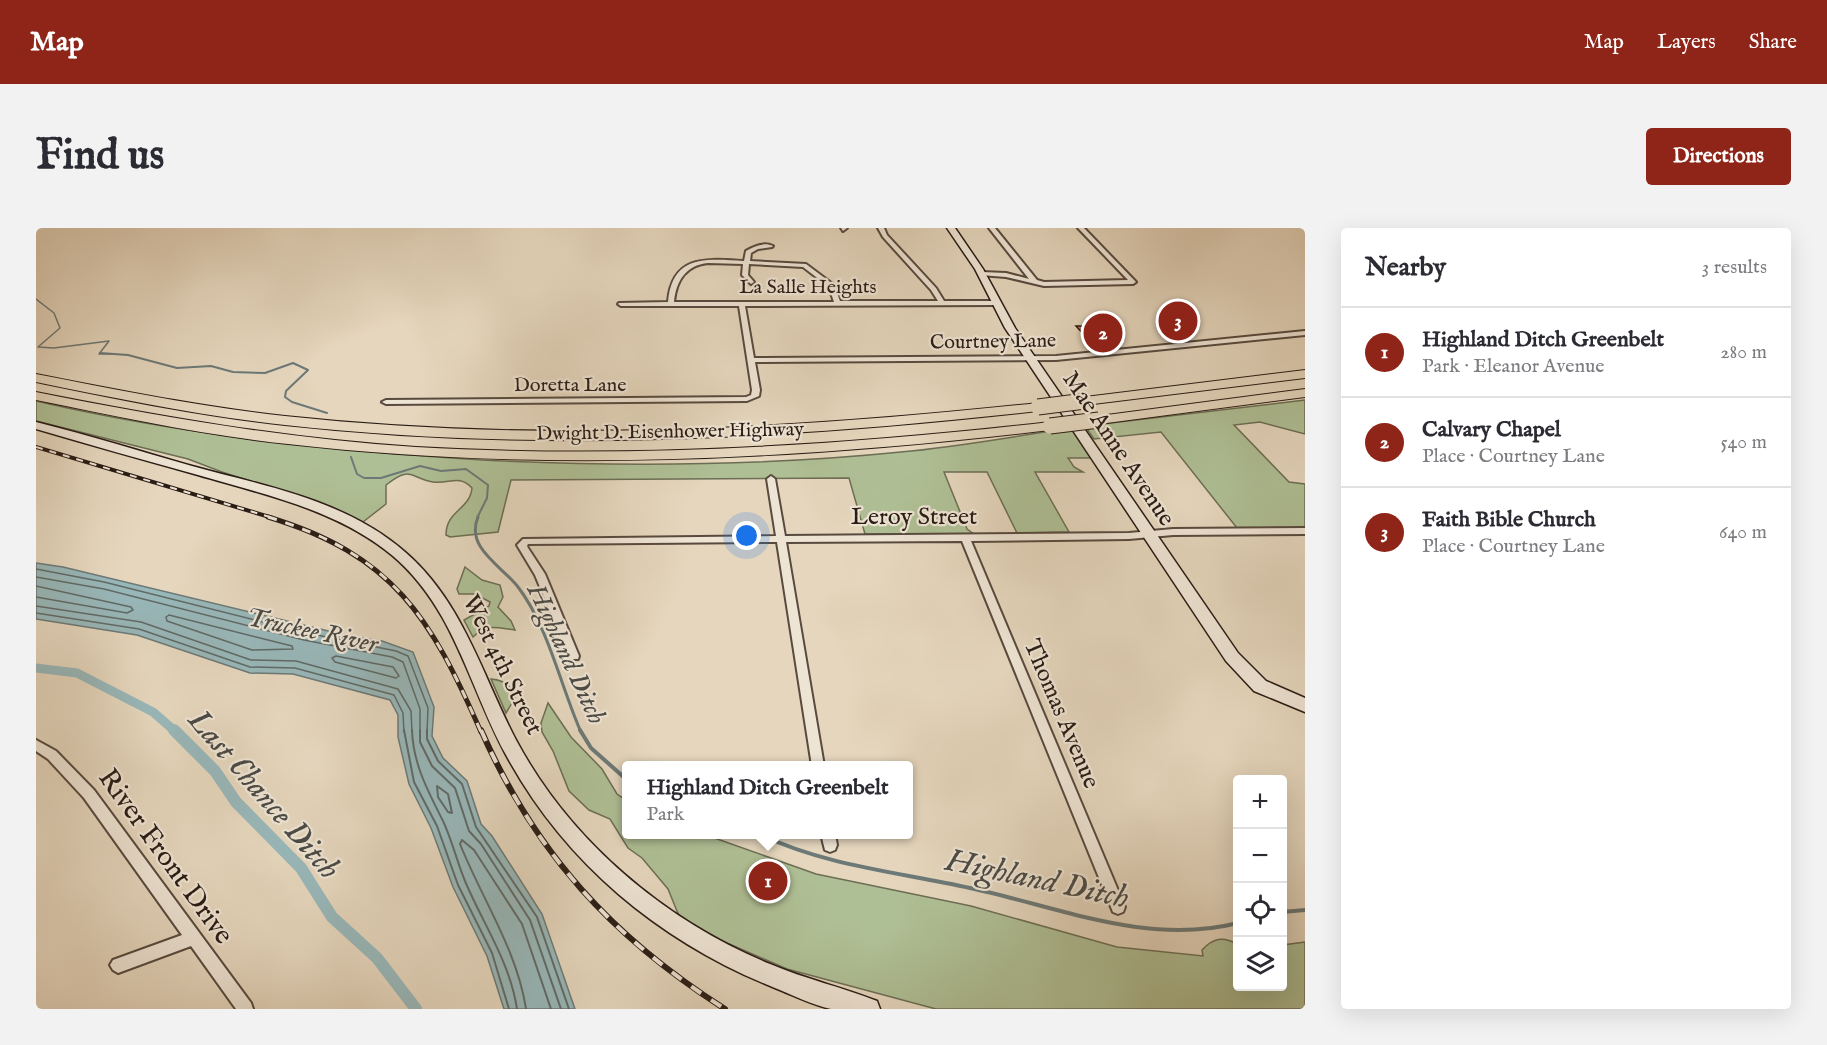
<!DOCTYPE html>
<html lang="en">
<head>
<meta charset="utf-8">
<style>
	:root { --surface:#fff; --page:#f2f2f3; --text:#2b2b33; --muted:#7c7c81; --line:#e1e1e2; --accent:#8f2418 }
	body { margin:0; font-family:"IM FELL English",serif; background:var(--page); color:var(--text) }
	.controls { position:absolute; right:18px; bottom:18px; display:grid; overflow:hidden; border-radius:6px; box-shadow:0 6px 24px #0002 }
	.controls button { width:54px; height:54px; display:grid; place-items:center; padding:0; border:0; border-bottom:2px solid var(--line); background:var(--surface); color:var(--text); font:30px sans-serif }
	.you { position:absolute; left:711px; top:308px; width:21px; height:21px; margin:-15px; border:4px solid #fff; border-radius:50%; background:#1a73e8; box-shadow:0 0 0 9px #1a73e833 }
	.badge { display:grid; place-items:center; width:39px; height:39px; border-radius:50%; background:var(--accent); color:#fff; font-size:20px; font-weight:700 }
	.pin { position:absolute; translate:-50% -50%; border:3px solid #fff; box-shadow:0 2px 6px #0006 }
	.popup { position:absolute; left:586px; top:533px; width:291px; height:78px; box-sizing:border-box; display:grid; place-content:center; border-radius:6px; background:var(--surface); filter:drop-shadow(0 2px 4px #0005); font-size:20px; white-space:nowrap; color:var(--muted) }
	.popup b { font-size:22px; color:var(--text) }
	.popup::after { content:''; position:absolute; left:50%; top:100%; margin-left:-12px; border:12px solid transparent; border-top-color:var(--surface) }
	.list { margin:0; padding:0; list-style:none }
	h2 { display:flex; justify-content:space-between; align-items:center; height:78px; margin:0; padding:0 24px; font-size:26px }
	h2 small { font-size:20px; font-weight:400; color:var(--muted) }
	.list li { display:grid; grid-template-columns:39px 1fr auto; gap:18px; align-items:center; box-sizing:border-box; height:90px; padding:0 24px; border-top:2px solid var(--line) }
	.list b { display:block; font-size:22px; white-space:nowrap }
	.list p { margin:0; font-size:20px; white-space:nowrap; color:var(--muted) }
	.list em { font-size:20px; font-style:normal; color:var(--muted) }
	.icon { flex:none; width:33px; height:33px; fill:none; stroke:currentColor; stroke-width:2; stroke-linecap:round; stroke-linejoin:round }
	.map { position:relative; flex:none; width:1269px; height:781px; overflow:hidden; border-radius:6px }
	header { display:flex; align-items:center; gap:36px; box-sizing:border-box; height:84px; padding:0 30px; background:var(--accent); color:#fff }
	header strong { font-size:28px }
	nav { display:flex; gap:33px; margin-inline-start:auto; font-size:21px }
	.intro { display:flex; align-items:center; justify-content:space-between; box-sizing:border-box; height:144px; padding:0 36px }
	h1 { margin:0; font-size:42px }
	.button { padding:15px 27px; border-radius:6px; background:var(--accent); color:#fff; font-size:21px; font-weight:700 }
	main { display:flex; gap:36px; padding:0 36px }
	aside { flex:1; background:var(--surface); border-radius:6px; box-shadow:0 6px 24px #0002 }
	.map>svg:first-child { display:block }
	.green { fill:#afbf95; stroke:#6c6e55; stroke-width:1.5 }
	.water { fill:#98b7b9; stroke:#6c7977; stroke-width:1.5 }
	.lines { fill:none; stroke-linecap:round; stroke-linejoin:round }
	.shore-far1 { stroke:#606a67; stroke-width:1.5 }
	.shore { stroke:#606a67; stroke-width:2 }
	.stream-far3 { stroke:#6c7977; stroke-width:1.5 }
	.stream-far2 { stroke:#6c7977; stroke-width:2 }
	.stream-far1 { stroke:#6c7977; stroke-width:3 }
	.stream { stroke:#6c7977; stroke-width:4 }
	.canal-far1 { stroke:#98b7b9; stroke-width:9 }
	.canal { stroke:#98b7b9; stroke-width:12 }
	.building { fill:#c77f65; stroke:#291c15; stroke-width:1.5 }
	.street-casing { stroke:#584a3f; stroke-width:4 }
	.secondary-casing { stroke:#291c15; stroke-width:3 }
	.highway-casing { stroke:#291c15; stroke-width:2 }
	.street { fill:#eee4d4; fill-rule:evenodd }
	.secondary { fill:#eee4d4; fill-rule:evenodd }
	.highway { fill:#e5d6bd; fill-rule:evenodd }
	.rail-far2-casing { stroke:#291c15; stroke-width:4 }
	.rail-far1-casing { stroke:#291c15; stroke-width:5 }
	.rail-casing { stroke:#291c15; stroke-width:6 }
	.rail-far2 { stroke:#eee4d4; stroke-width:2; stroke-dasharray:7; stroke-linecap:butt }
	.rail-far1 { stroke:#eee4d4; stroke-width:3; stroke-dasharray:9; stroke-linecap:butt }
	.rail { stroke:#eee4d4; stroke-width:4; stroke-dasharray:12; stroke-linecap:butt }
	.highway-bridge-casing { stroke:#291c15; stroke-width:17; stroke-linecap:butt }
	.highway-bridge { stroke:#e5d6bd; stroke-width:15 }
	.labels { text-anchor:middle; dominant-baseline:central; stroke-width:4.5; stroke-linejoin:round; paint-order:stroke }
	.far-street-label { font-size:20px; fill:#291c15; stroke:#eee4d4 }
	.street-label { font-size:24px; fill:#291c15; stroke:#eee4d4 }
	.water-label { font-size:26px; font-style:italic; fill:#4a4a46; stroke:#eee4d4 }
	.near-street-label { font-size:28px; fill:#291c15; stroke:#eee4d4 }
	.near-water-label { font-size:32px; font-style:italic; fill:#4a4a46; stroke:#eee4d4 }
</style>
</head>
<body>
<header>
<strong>Map</strong>
<nav><a>Map</a><a>Layers</a><a>Share</a></nav>
</header>
<div class="intro"><h1>Find us</h1><a class="button">Directions</a></div>
<main>
<div class="map">
<svg width="1269" height="781" viewBox="0 0 1269 781">
	<rect width="100%" height="100%" fill="#e5d6bd"/>
	<filter id="stains"><feTurbulence type="fractalNoise" baseFrequency=".00333" numOctaves="4"/><feColorMatrix values="0 0 0 0 .2 0 0 0 0 .09 0 0 0 0 .02 0 0 0 .5 -.17"/></filter>
	<radialGradient id="worn" r=".72"><stop offset=".6" stop-color="#630" stop-opacity="0"/><stop offset="1" stop-color="#630" stop-opacity=".3"/></radialGradient>
	<!-- green -->
	<path class="green" d="M1269 172V206L1224 194 1198 197 1253 254 1269 256V300H1201L1125 204 1058 211 1049 198Z
		M0 173C147 207 296 223 446 232 586 239 726 238 865 224 922 219 979 208 1036 200L1056 230H1032L1038 239 1047 244H999L1033 304 981 305 951 244H908L931 301 938 306H829L813 250 475 252 462 304 414 309 410 307C410 282 434 282 436 260 423 246 414 256 397 254 375 251 376 236 350 257V276L327 294 292 278 186 244 152 231 0 193Z
		M429 339 446 352 464 357 467 369 462 379 475 393 479 402C461 400 451 395 437 409L428 392 453 378 454 374 439 366H423L421 361Z
		M455 451C468 452 476 458 479 470L470 485Z
		M512 475 535 509 566 541 581 566 591 573V606L670 607 780 646 935 678 1081 719 1167 728 1166 722C1177 710 1187 708 1201 716L1202 758H1246L1247 717 1269 714V781H900L751 741 684 712 643 688 632 661 606 630 592 620 574 591 553 582 533 563 517 523 506 504 505 495Z"/>
	<!-- water -->
	<path class="water" d="M0 335 27 339 313 408 346 413 377 424 398 479 396 508 407 530 431 553 445 596 456 608 506 686 539 781H468L451 728 417 659 395 600 373 556 362 509V487L354 472 257 446 214 445 101 407 0 391Z"/>
	<g class="lines">
		<!-- shore-far1 -->
		<path class="shore-far1" d="M0 341 68 354 271 405 360 423 372 428 392 480 391 504
			M0 349 68 361 268 412 356 429 367 434 384 481V504
			M0 358 95 379 97 382 91 385 0 369
			M0 378 105 394 215 432 260 433 362 461 375 483 376 504
			M0 385 103 401 214 439 259 440 358 467 367 485 368 504
			M133 387 256 418 257 421 216 422 131 393 130 389Z
			M300 428 357 439 363 448 360 450 299 434 296 430Z"/>
		<!-- shore -->
		<path class="shore" d="M368 502 378 554 401 598 422 657 456 725 473 781
			M376 502C377 536 392 563 407 593 416 612 421 634 429 653 447 696 474 734 481 781
			M384 502V514L396 538 419 560 433 603 445 616 494 692 525 781
			M391 502V511L402 533 426 556 440 599 501 689 533 781
			M401 558 412 566 416 585 412 584 402 569Z
			M490 781C481 722 446 671 424 616L426 612 438 622 486 696 515 781"/>
		<!-- stream-far3 -->
		<path class="stream-far3" d="M0 71 18 85 24 100 2 119 18 120 73 113 63 126H76"/>
		<!-- stream-far2 -->
		<path class="stream-far2" d="M64 125 92 127 141 140 175 138 197 144 229 145 257 135 272 142 250 163 249 169 256 174 291 185
			M315 229 321 246 328 250H345L384 238 405 243 430 241 452 257 451 270 441 290"/>
		<!-- stream-far1 -->
		<path class="stream-far1" d="M442 289C429 320 466 338 482 359 512 398 525 459 545 504"/>
		<!-- stream -->
		<path class="stream" d="M544 502 555 520 591 552
			M723 606C790 638 862 644 934 660 1023 679 1111 718 1202 695
			M1246 684 1269 682"/>
		<!-- canal-far1 -->
		<path class="canal-far1" d="M0 440 41 445 117 484 140 504"/>
		<!-- canal -->
		<path class="canal" d="M138 502 179 543 200 574 265 640 296 689 341 730 380 781"/>
	</g>
	<!-- building -->
	<path class="building" d="M1040 98H1057L1067 108H1062L1065 111 1050 109Z"/>
	<g class="lines">
		<!-- street casing -->
		<g class="street-casing">
			<path id="street" d="M805 0H811L807 3Z
				M842 0H848L851 7 900 60 908 73H960L963 75 960 77 709 78 718 130 1020 128 1269 103V107L1020 132 719 134 724 162 723 168 711 173 350 176 346 174 350 172 710 169 715 167 716 162 703 78H585L582 76 583 75 632 74C636 26 671 31 708 33L710 23C718 18 728 14 737 18L736 19 722 21 715 25 714 33 770 36 798 57 804 73H902L895 62 847 9ZM672 35 707 36 706 47 715 56 718 54 712 47 713 36 767 39 793 59 798 74H638C640 53 650 37 672 35Z
				M953 0H959L1001 52 1008 54 1092 52 1042 0H1048L1100 54 1097 56 1008 58 970 49 944 47 943 46 946 44 970 45 993 51Z
				M735 248 739 251 749 308 1093 305 1137 301 1269 300V306L1137 307 1093 311 935 313 1089 679 1087 684 1082 686 1077 684 926 313 750 314 788 538H776L741 314 492 316 491 318 492 320 509 346 543 428 542 431H534L499 347 481 317 487 311 740 308 731 251Z
				M0 512 20 523 58 562 215 775 217 781H200L155 718 82 745 77 742 74 737 77 732 146 707 48 570 12 531 0 523Z
				M785 606H799L801 617 799 622 794 624 789 622Z"/>
		</g>
		<!-- secondary casing -->
		<g class="secondary-casing">
			<path id="secondary" d="M911 0H919L947 41 979 100 1202 425 1230 453 1269 470V484L1218 463 1190 433 969 100 939 41Z
				M0 194C52 207 104 223 156 238 228 258 310 272 369 324 427 374 446 447 480 512 534 613 629 693 734 736 769 751 806 759 841 773L844 781C828 781 810 781 795 781 776 777 757 767 739 760 624 714 528 635 469 525 433 458 418 380 357 328 302 282 230 267 162 247 108 232 54 217 0 201Z"/>
		</g>
		<!-- highway casing -->
		<g class="highway-casing">
			<path id="highway" d="M1269 142V150L1049 177 1042 173 1049 169Z
				M0 146C83 162 166 179 249 188 501 215 751 202 1002 175L1009 179 1002 183C751 211 501 225 249 197 165 188 83 171 0 154Z
				M1269 161V169L1063 196 1056 192 1063 188Z
				M0 164C126 189 252 211 380 219 593 231 803 218 1014 194L1021 198 1014 202C760 232 507 245 252 216 167 207 84 189 0 172Z"/>
		</g>
		<!-- street -->
		<use href="#street" class="street"/>
		<!-- secondary -->
		<use href="#secondary" class="secondary"/>
		<!-- highway -->
		<use href="#highway" class="highway"/>
		<!-- rail-far2 casing -->
		<g class="rail-far2-casing">
			<path id="rail-far2" d="M0 219 237 290"/>
		</g>
		<!-- rail-far1 casing -->
		<g class="rail-far1-casing">
			<path id="rail-far1" d="M232 289C358 327 395 390 445 504"/>
		</g>
		<!-- rail casing -->
		<g class="rail-casing">
			<path id="rail" d="M445 502C499 625 576 709 689 781"/>
		</g>
		<!-- rail-far2 -->
		<use href="#rail-far2" class="rail-far2"/>
		<!-- rail-far1 -->
		<use href="#rail-far1" class="rail-far1"/>
		<!-- rail -->
		<use href="#rail" class="rail"/>
		<!-- highway-bridge casing -->
		<g class="highway-bridge-casing">
			<path id="highway-bridge" d="M1002 179 1049 173
				M1014 198 1063 192"/>
		</g>
		<!-- highway-bridge -->
		<use href="#highway-bridge" class="highway-bridge"/>
	</g>
	<g class="labels">
		<!-- far-street labels -->
		<g class="far-street-label">
			<text x="772" y="59">La Salle Heights</text>
			<text transform="translate(957 114) rotate(-1)">Courtney Lane</text>
			<text x="534" y="157">Doretta Lane</text>
			<text transform="translate(634 204) rotate(-1)">Dwight D. Eisenhower Highway</text>
		</g>
		<!-- street labels -->
		<g class="street-label">
			<text transform="translate(1082 221) rotate(56)">Mae Anne Avenue</text>
			<text x="878" y="289">Leroy Street</text>
			<text transform="translate(466 437) rotate(64)">West 4th Street</text>
			<text transform="translate(1025 486) rotate(67)">Thomas Avenue</text>
		</g>
		<!-- water labels -->
		<g class="water-label">
			<text transform="translate(276 403) rotate(12)">Truckee River</text>
			<text transform="translate(530 426) rotate(65)">Highland Ditch</text>
		</g>
		<!-- near-street labels -->
		<g class="near-street-label">
			<text transform="translate(129 629) rotate(54)">River Front Drive</text>
		</g>
		<!-- near-water labels -->
		<g class="near-water-label">
			<text transform="translate(227 567) rotate(49)">Last Chance Ditch</text>
			<text transform="translate(1001 652) rotate(12)">Highland Ditch</text>
		</g>
	</g>
	<rect width="100%" height="100%" filter="url(#stains)"/>
	<rect width="100%" height="100%" fill="url(#worn)"/>
</svg>
<div class="controls">
<button>+</button>
<button>−</button>
<button><svg class="icon" aria-label="locate" viewBox="0 0 24 24"><circle cx="12" cy="12" r="6"/><path d="M12 2v4M12 18v4M2 12h4M18 12h4"/></svg></button>
<button><svg class="icon" aria-label="layers" viewBox="0 0 24 24"><path d="M12 4l9 5-9 5-9-5zM3 14l9 5 9-5"/></svg></button>
</div>
<div class="you"></div>
<div class="pin badge" style="left:732px;top:653px">1</div>
<div class="popup"><b>Highland Ditch Greenbelt</b>Park</div>
<div class="pin badge" style="left:1067px;top:105px">2</div>
<div class="pin badge" style="left:1142px;top:93px">3</div>
</div>
<aside>
<h2>Nearby<small>3 results</small></h2>
<ul class="list">
<li><span class="badge">1</span><div><b>Highland Ditch Greenbelt</b><p>Park · Eleanor Avenue</p></div><em>280 m</em></li>
<li><span class="badge">2</span><div><b>Calvary Chapel</b><p>Place · Courtney Lane</p></div><em>540 m</em></li>
<li><span class="badge">3</span><div><b>Faith Bible Church</b><p>Place · Courtney Lane</p></div><em>640 m</em></li>
</ul>
</aside>
</main>
</body>
</html>
